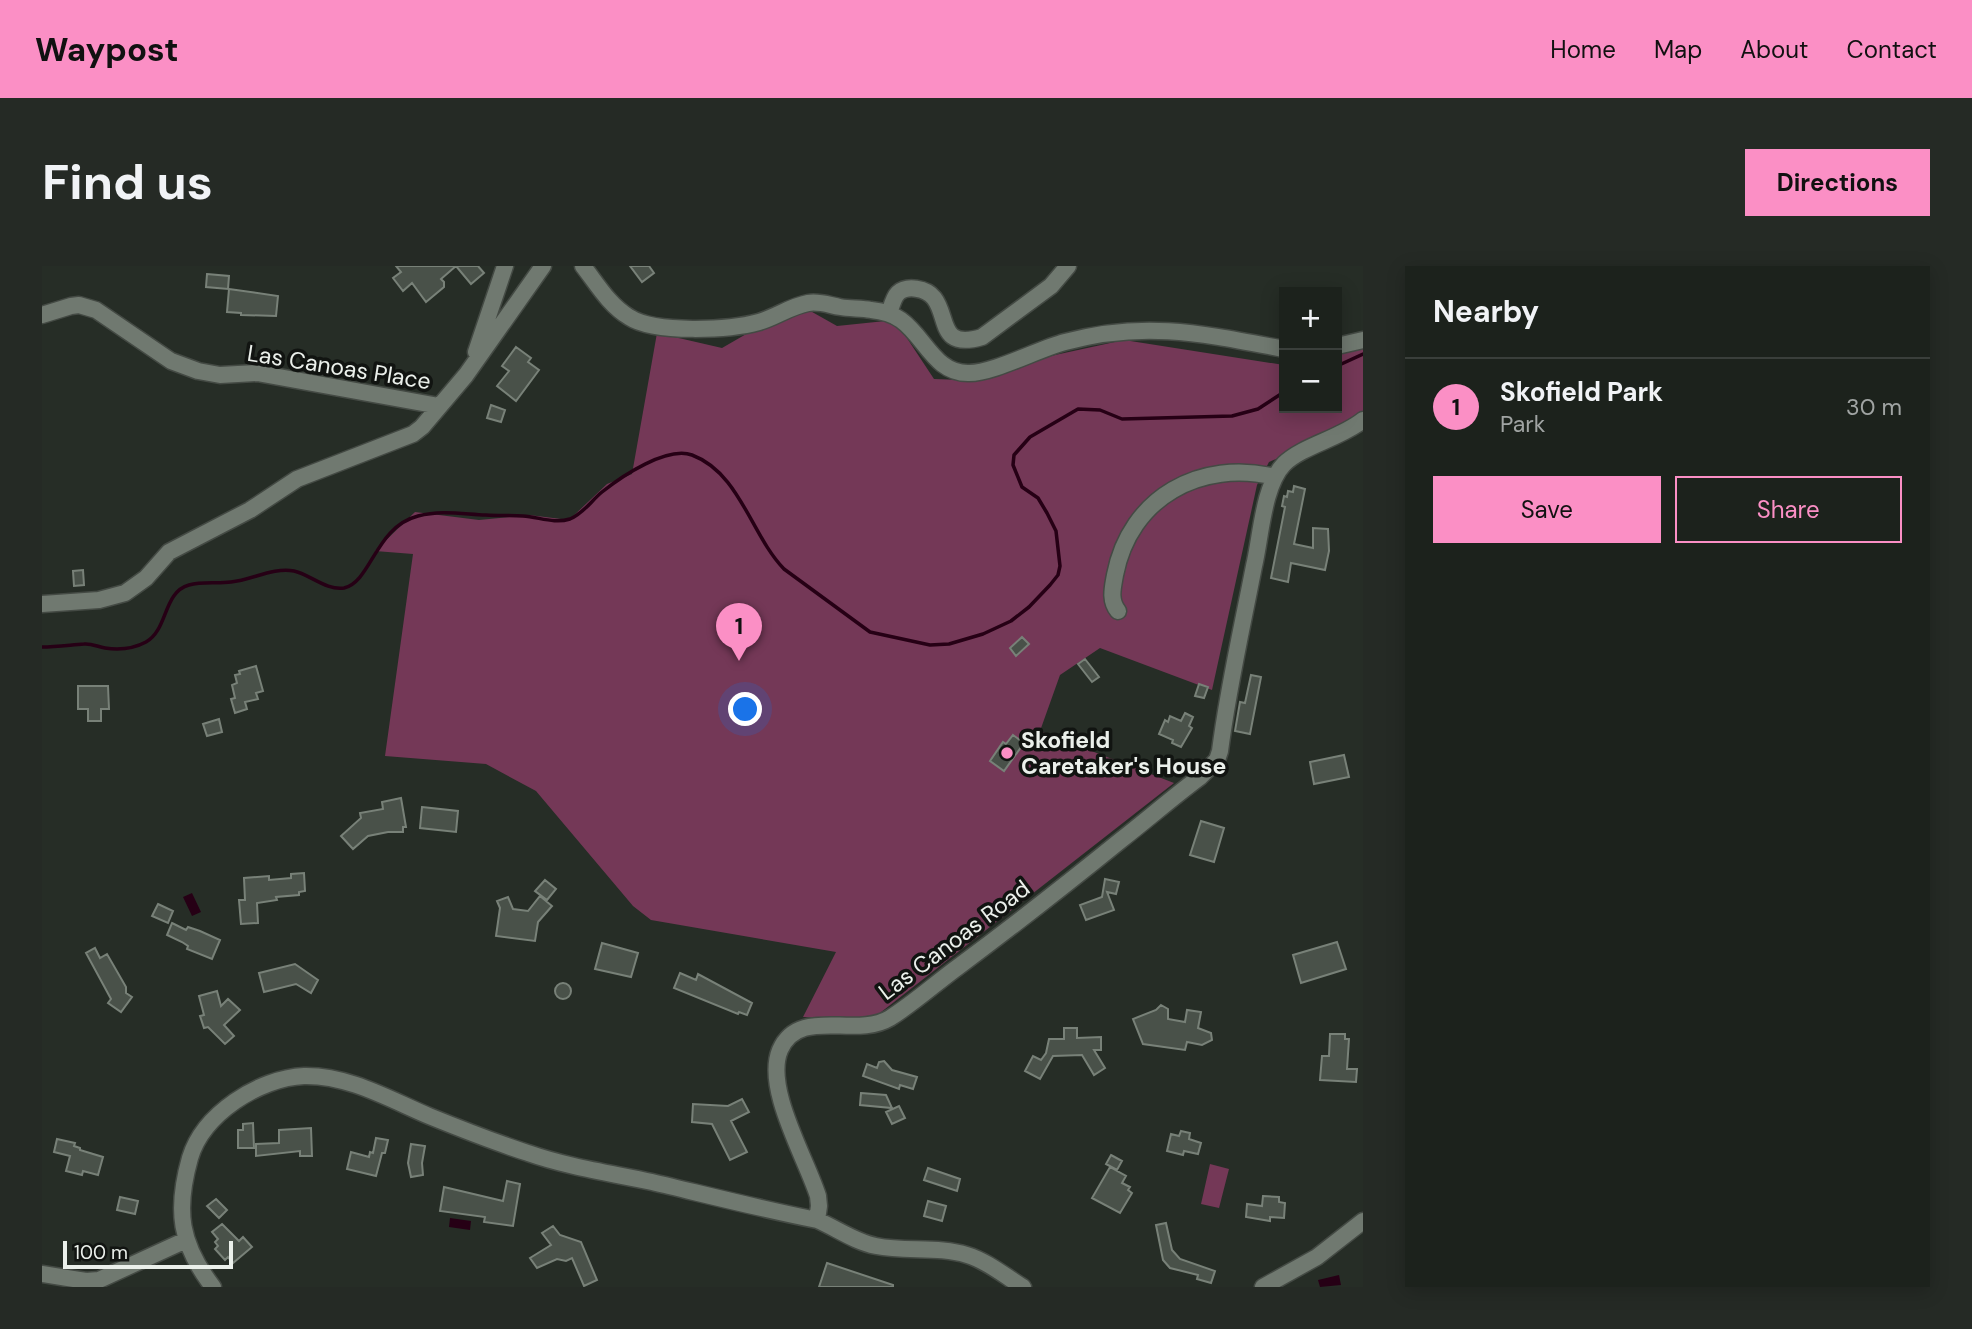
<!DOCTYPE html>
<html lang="en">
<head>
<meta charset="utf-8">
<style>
	:root { --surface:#1c221c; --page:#252a25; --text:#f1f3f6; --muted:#a0a4a3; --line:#3a3f3b; --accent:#fb8fc5 }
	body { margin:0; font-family:"DM Sans",sans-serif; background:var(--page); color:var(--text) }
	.controls { position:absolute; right:21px; top:21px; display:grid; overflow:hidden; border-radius:0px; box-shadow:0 4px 18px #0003 }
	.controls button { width:63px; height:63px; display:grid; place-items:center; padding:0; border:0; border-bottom:2px solid var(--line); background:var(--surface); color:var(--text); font:35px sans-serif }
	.scale { position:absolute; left:21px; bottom:18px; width:170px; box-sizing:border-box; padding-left:7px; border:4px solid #ebf0eb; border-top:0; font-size:19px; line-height:24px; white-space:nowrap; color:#ebf0eb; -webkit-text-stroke:5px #111411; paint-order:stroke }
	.you { position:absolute; left:704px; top:444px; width:24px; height:24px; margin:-18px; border:5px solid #fff; border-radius:50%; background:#1a73e8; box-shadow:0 0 0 10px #1a73e833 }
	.badge { display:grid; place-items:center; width:46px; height:46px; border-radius:50%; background:var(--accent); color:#111; font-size:23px; font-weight:700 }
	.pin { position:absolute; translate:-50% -58px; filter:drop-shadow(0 2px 4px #0008) }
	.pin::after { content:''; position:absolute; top:37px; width:24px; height:21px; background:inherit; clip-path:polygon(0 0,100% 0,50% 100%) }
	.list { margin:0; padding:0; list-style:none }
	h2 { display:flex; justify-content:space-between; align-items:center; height:91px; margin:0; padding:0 28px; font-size:30px }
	h2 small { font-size:23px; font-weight:400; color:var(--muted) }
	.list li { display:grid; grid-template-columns:46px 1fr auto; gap:21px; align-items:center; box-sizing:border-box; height:98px; padding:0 28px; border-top:2px solid var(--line) }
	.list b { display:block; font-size:26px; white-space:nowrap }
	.list p { margin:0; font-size:23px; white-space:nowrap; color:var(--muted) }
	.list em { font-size:23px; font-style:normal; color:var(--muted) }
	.actions { display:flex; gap:14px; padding:21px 28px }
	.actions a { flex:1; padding:16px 0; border:2px solid var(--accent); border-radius:0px; text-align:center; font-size:24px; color:var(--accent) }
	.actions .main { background:var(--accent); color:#111 }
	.map { position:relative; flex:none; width:1321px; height:1021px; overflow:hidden; border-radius:0px }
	header { display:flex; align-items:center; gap:42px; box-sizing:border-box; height:98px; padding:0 35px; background:var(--accent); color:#111 }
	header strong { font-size:33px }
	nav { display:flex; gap:38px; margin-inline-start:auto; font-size:24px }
	.intro { display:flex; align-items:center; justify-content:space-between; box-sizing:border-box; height:168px; padding:0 42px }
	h1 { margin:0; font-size:49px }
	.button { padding:18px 32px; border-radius:0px; background:var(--accent); color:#111; font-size:24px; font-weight:700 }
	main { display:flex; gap:42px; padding:0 42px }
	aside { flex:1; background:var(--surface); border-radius:0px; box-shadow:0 4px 18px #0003 }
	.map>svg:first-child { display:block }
	.green { fill:#743857 }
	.water { fill:#260015 }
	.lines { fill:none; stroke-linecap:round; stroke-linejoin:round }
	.stream { stroke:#260015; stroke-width:3.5 }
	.building { fill:#495149; stroke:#788178; stroke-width:2 }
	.minor-casing { stroke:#444a44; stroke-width:19 }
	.minor { stroke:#707970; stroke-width:16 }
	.poi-dot { fill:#fb8fc5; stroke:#111411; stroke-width:2.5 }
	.labels { text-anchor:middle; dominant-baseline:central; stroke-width:7; stroke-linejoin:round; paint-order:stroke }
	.street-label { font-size:23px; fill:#ebf0eb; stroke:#111411 }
	.poi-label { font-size:23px; font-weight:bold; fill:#ebf0eb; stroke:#111411; text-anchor:start }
</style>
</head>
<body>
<header>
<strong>Waypost</strong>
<nav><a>Home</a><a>Map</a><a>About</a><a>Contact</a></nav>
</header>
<div class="intro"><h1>Find us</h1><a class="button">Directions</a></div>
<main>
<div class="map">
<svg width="1321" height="1021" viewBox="0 0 1321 1021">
	<rect width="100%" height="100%" fill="#262d26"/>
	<!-- green -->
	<path class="green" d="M756 38 795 60 853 54 892 113 920 114 958 101 1082 74 1242 99V142H1295V81L1321 72V149L1315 159 1227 196 1215 219 1170 424 1058 382 1018 409 998 465 1132 517 829 754 761 751 794 686 609 654 591 640 494 525 444 498 343 490 371 288 333 285 373 246 437 254 487 249 527 254 565 218 590 208 615 67 680 82Z
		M1168 898 1187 903 1177 942 1159 938Z"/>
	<!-- water -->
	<path class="water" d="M150 627 159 646 150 650 141 631Z
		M408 952 429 955 428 964 407 961Z
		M1297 1009 1299 1019 1278 1021 1276 1014Z"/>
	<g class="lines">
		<!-- stream -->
		<path class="stream" d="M1295 100 1321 88
			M0 381C14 381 28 379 42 378 49 377 56 381 63 382 77 384 91 383 104 376 126 364 121 326 147 319 161 315 175 318 189 316 210 314 231 301 252 305 267 308 285 325 302 322 330 315 333 261 376 250 399 244 420 248 444 249 456 250 469 249 481 250 497 251 512 258 528 253 542 247 549 235 560 226 580 210 625 180 650 189 698 207 709 269 742 303L828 366 888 379 907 378 941 368 969 355 987 341 1008 319 1016 309 1018 300 1014 265 1005 247 996 232 980 221 971 199 972 189 988 171 1036 143 1058 144 1080 153 1190 150 1216 143 1242 126"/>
	</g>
	<!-- building -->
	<path class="building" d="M354 0H436L442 7 429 18 414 0 399 13 402 16V21L384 36 370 17 361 25 351 12 359 6Z
		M588 0H607L612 7 600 16Z
		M165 8 187 10 186 23 164 21Z
		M187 23 236 30 234 50 199 49V47L185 46Z
		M474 81 489 92 486 96 497 104 474 135 455 120 467 105 460 100Z
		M449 139 463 144 459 156 445 152Z
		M1252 220 1263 223 1252 278 1271 282V262L1286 263 1287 285 1283 304 1249 297 1246 316 1229 312 1243 241 1240 240 1242 230 1245 231 1246 225 1251 226Z
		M41 304 42 319 32 320 31 305Z
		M980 371 987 378 974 390 968 382Z
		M1043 393 1057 411 1050 416 1036 398Z
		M214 400 221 425 214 427 216 433 203 436 205 443 193 447 189 433 193 432 190 419 195 417 193 409 198 408 197 405Z
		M1209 409 1219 411 1208 468 1193 465 1198 436 1203 437Z
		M1157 418 1166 421 1162 432 1153 430Z
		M36 420H66L67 443H59V455H46V443H36Z
		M1143 447 1151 451 1147 460 1150 462 1139 481 1130 477 1131 474 1117 468 1123 454 1126 456 1128 450 1139 455Z
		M177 453 180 466 165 470 161 458Z
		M971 469 982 477 962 505 948 495 961 476 964 478Z
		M1302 489 1307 511 1272 518 1268 496Z
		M359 532 364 561H361V566H346L326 570 311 583 299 570 319 552 318 547 341 543 340 536Z
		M380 541 416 545 414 566 378 562Z
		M1159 555 1182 562 1172 596 1148 589Z
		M262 607 263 625 257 626V629L234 631 235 634 215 637 216 657 199 658 197 634H203L202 612 227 610V614L249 612V608Z
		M1063 613 1077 616 1074 628 1065 626 1072 644 1044 654 1038 639 1060 631Z
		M503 614 514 623 505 634 493 625Z
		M498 630 510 640 496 656 493 675 454 670 458 642 455 635 466 631 471 643 486 645Z
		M116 638 131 645 126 657 110 650Z
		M130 657 144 664 146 661 158 665 178 674 170 693 145 683 146 680 140 676 125 669Z
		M1295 676 1304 703 1259 717 1251 689Z
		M560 677 596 687 589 711 553 703Z
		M53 682 58 692 65 688 84 721V727L90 731 79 746 66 737 69 733 44 687Z
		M253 698 276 714 269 727 254 718 222 726 217 707Z
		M638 707 654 714 656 708 710 737 705 749 697 746 696 748 632 722Z
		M513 725a8 8 0 1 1 16 0a8 8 0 1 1-16 0Z
		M175 725 179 740 186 733 198 744 182 759 192 770 183 778 166 761 162 762 158 750 162 749 157 730Z
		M1119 739 1126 743V753L1143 756 1145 744 1159 746 1156 762 1169 767 1170 774 1160 779 1145 776 1143 784 1101 778 1091 753 1114 744Z
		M1022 762H1035V772L1059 771V784H1052L1063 802 1052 809 1040 789 1011 790 998 813 983 805 991 790 999 794 1004 787 1007 773H1022Z
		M1288 768H1303V773H1307L1305 803H1315L1314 816 1278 814 1280 790H1287Z
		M842 795 850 804 875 811 871 823 858 819 857 823 821 810 825 798 835 802 837 796Z
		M819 827 844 829 850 842 818 839Z
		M700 833 707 846 689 855 705 886 688 894 670 858 650 856 651 838 686 840Z
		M857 840 863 852 850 858 844 846Z
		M211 857 212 882H196V864H201V858Z
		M269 862 270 890H258V885L214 890V878L237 877V864Z
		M1139 865 1148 867 1147 873 1159 877 1156 888 1142 885 1141 889 1125 885 1129 868 1137 870Z
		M334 872 346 874 343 887H340L334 910 305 903 309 886 327 891 328 886 331 887Z
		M15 873 33 877 32 880 38 882V884L61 891 56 909 41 905 40 909 24 905 28 890 12 886Z
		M369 878 383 880 380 897 381 909 369 911 366 897Z
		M1069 889 1080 895 1075 904 1064 898Z
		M1068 901 1084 910 1080 917 1088 921 1086 924 1090 927 1078 947 1050 932Z
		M886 902 918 913 915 925 882 914Z
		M465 915 478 918 471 960 442 956 443 951 398 945 402 921 461 935Z
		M1221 930 1237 931V936L1243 937 1242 952 1228 951V955L1204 951 1205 938 1220 940Z
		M78 931 96 935 93 948 75 944Z
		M174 933 185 944 177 952 165 940Z
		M886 935 904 940 900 955 882 950Z
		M1124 957 1130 984 1138 993 1173 1005 1169 1017 1155 1013 1156 1009 1128 1002 1121 994 1114 959Z
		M180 958 197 975 201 971 210 981 191 997 186 991 183 994 173 983 176 980 173 976 176 973 170 966Z
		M511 960 518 969 539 976 555 1014 542 1020 530 992 524 995 515 993 495 1002 488 992 509 979 500 967Z
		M785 997 851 1019V1021H777Z"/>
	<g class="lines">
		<!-- minor casing -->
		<g class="minor-casing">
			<path id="minor" d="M541 0C555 18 567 39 587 51 613 68 688 64 717 56 734 51 749 40 766 37 777 35 787 39 798 41 808 43 819 42 829 44 839 45 851 48 859 54 883 71 893 108 927 107 952 107 996 83 1023 76 1103 54 1163 68 1242 83
				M847 48C849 42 851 32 856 27 865 19 884 22 892 32 907 51 896 84 940 71L1009 20 1026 0
				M0 49 29 40 37 39 54 44 129 95 156 105 178 109 215 107 397 140
				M1295 80 1321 74
				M434 86 463 0
				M0 338 57 334 83 327 104 312 127 286 208 244 255 213 371 168 380 161 424 109 501 0
				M1076 345C1067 334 1071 321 1073 309 1088 231 1159 193 1233 211
				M775 954 777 940 776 930C764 892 722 822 738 784 757 740 813 773 848 752 872 737 894 717 916 701 971 660 1026 617 1079 574 1106 553 1131 531 1158 511L1175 494 1178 485C1186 422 1200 362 1212 300 1219 271 1221 220 1242 198 1260 180 1299 172 1321 154
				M0 1008 44 1015 57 1014 144 974
				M171 1021C138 978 133 945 148 892 161 848 217 812 262 810 306 809 347 833 387 850 419 863 452 876 486 887 526 901 568 907 610 916 665 929 719 943 775 954 794 962 813 976 834 980 864 986 897 980 925 989 945 995 963 1010 981 1021
				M1221 1021 1275 991 1321 955"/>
		</g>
		<!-- minor -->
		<use href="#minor" class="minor"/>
	</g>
	<!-- markers -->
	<circle class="poi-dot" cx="965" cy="487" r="7"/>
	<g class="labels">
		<!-- street labels -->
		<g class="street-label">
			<text transform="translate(297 101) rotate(9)">Las Canoas Place</text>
			<text transform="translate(912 674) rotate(-37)">Las Canoas Road</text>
		</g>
		<!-- poi labels -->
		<g class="poi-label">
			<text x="979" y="474">Skofield<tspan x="979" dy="26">Caretaker's House</tspan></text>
		</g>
	</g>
</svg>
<div class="controls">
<button>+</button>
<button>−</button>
</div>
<div class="scale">100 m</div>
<div class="you"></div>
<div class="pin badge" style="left:697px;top:395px">1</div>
</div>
<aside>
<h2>Nearby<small></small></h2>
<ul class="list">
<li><span class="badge">1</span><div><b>Skofield Park</b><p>Park</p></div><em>30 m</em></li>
</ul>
<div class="actions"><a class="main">Save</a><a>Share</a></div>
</aside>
</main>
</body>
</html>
